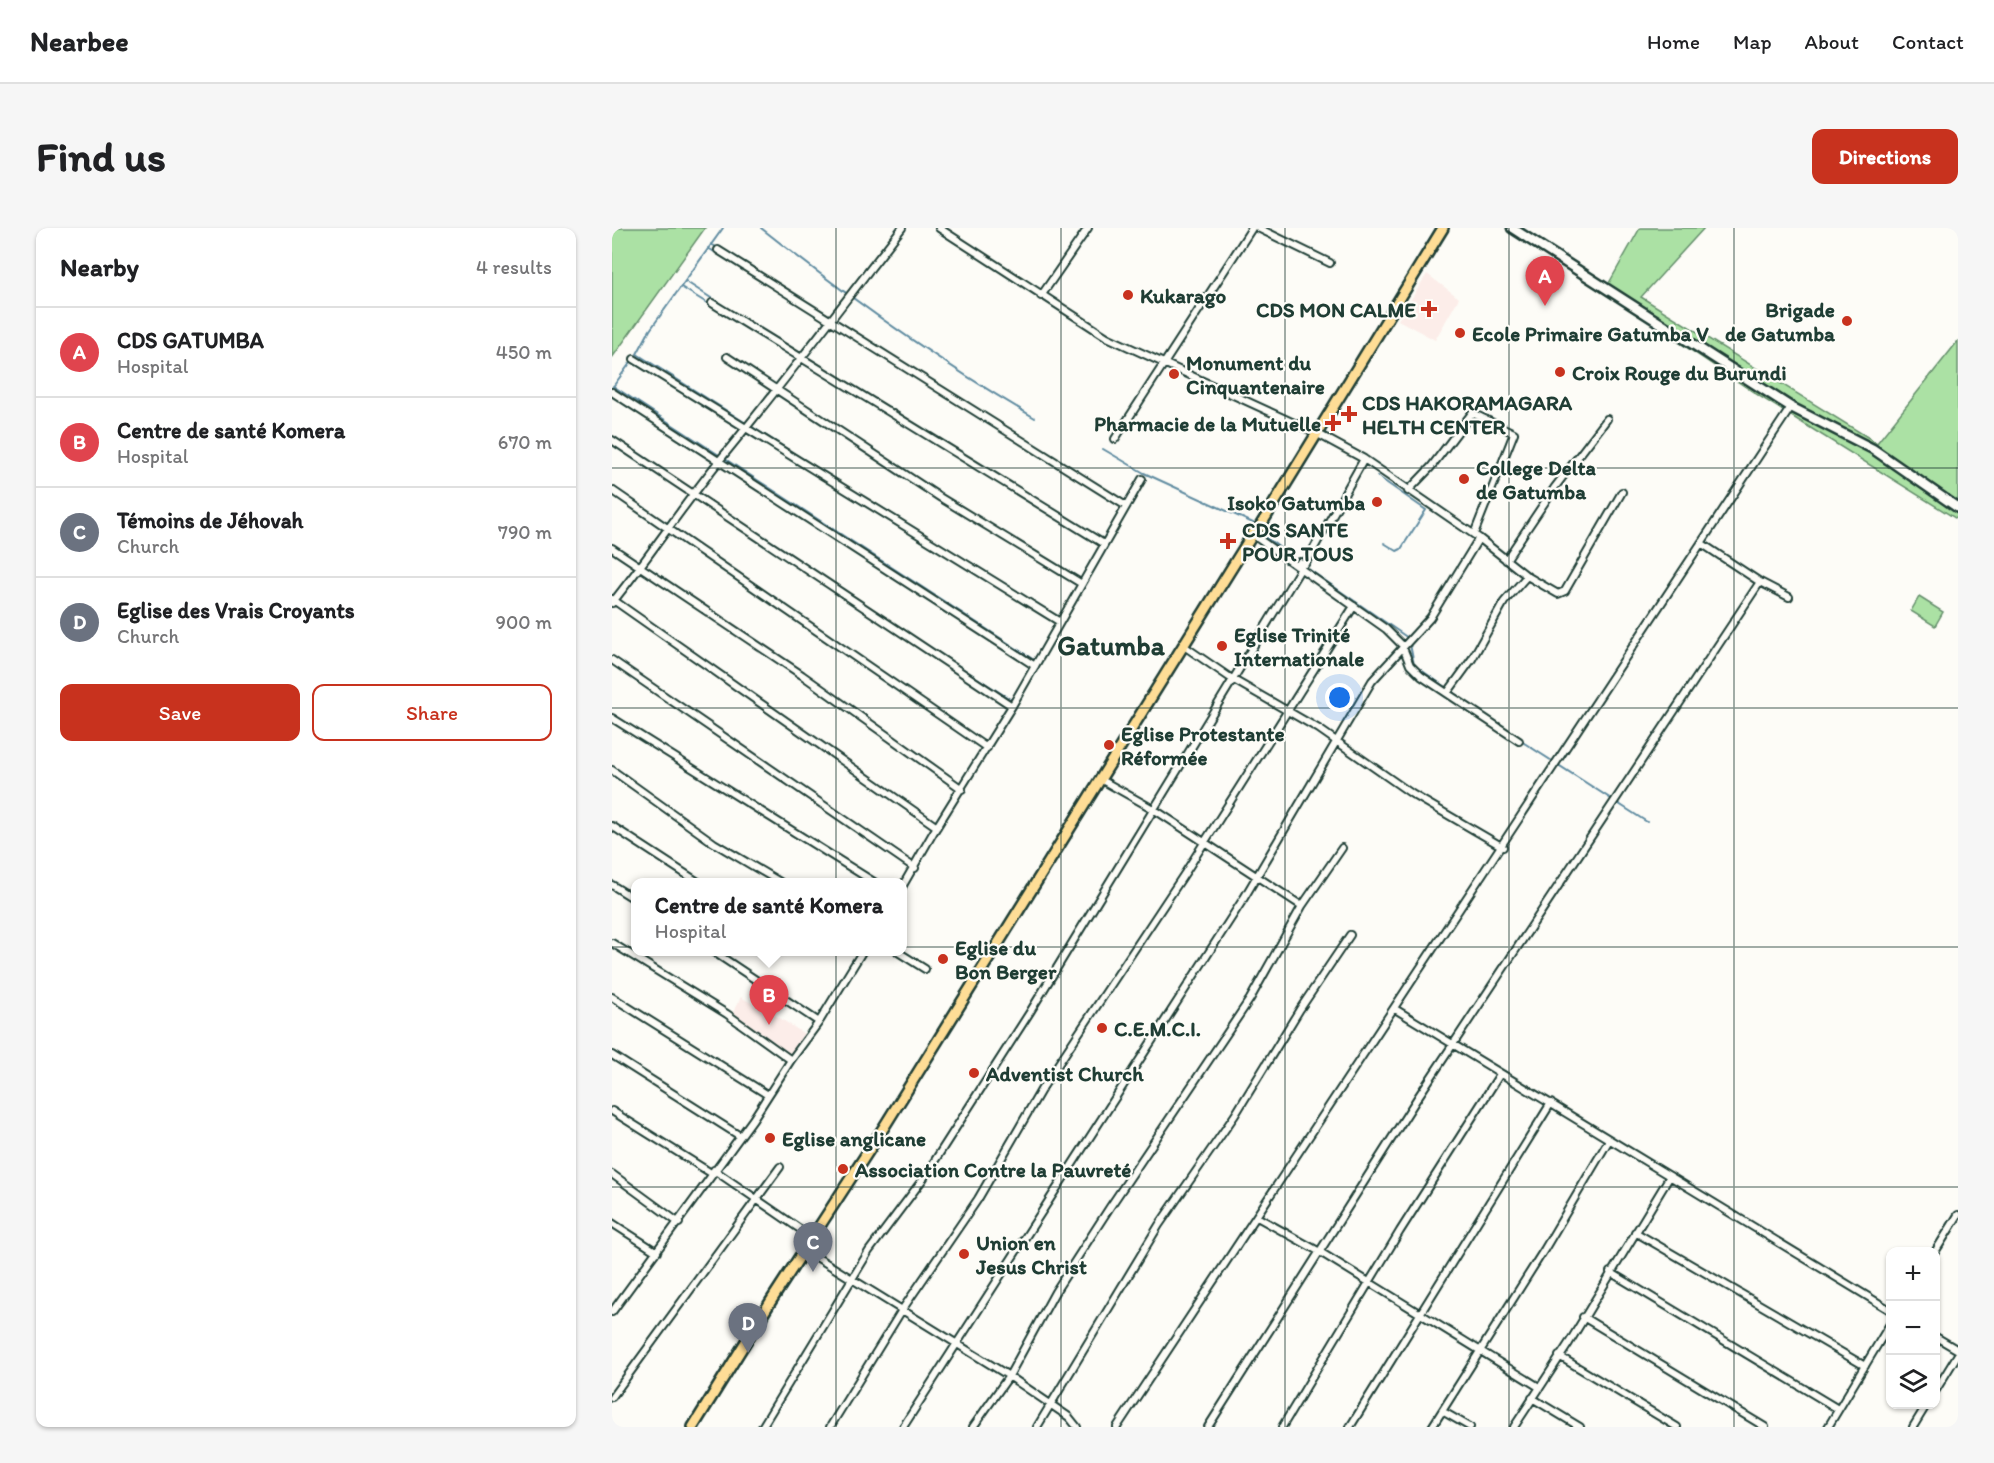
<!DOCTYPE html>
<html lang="en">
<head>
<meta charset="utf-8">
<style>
	:root { --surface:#fff; --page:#f6f6f6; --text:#202124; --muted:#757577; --line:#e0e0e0; --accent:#c8321e }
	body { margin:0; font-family:Itim,sans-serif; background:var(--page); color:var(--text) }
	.controls { position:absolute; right:18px; bottom:18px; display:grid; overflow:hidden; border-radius:12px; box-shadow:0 2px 4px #0004 }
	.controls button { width:54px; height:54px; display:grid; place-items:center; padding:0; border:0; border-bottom:2px solid var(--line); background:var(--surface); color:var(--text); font:30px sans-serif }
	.you { position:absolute; left:728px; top:470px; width:21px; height:21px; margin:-15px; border:4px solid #fff; border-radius:50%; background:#1a73e8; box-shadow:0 0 0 9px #1a73e833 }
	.badge { display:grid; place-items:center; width:39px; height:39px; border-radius:50%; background:var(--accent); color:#fff; font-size:20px; font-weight:700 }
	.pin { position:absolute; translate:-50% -50px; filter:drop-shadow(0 2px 3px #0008) }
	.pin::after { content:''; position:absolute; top:32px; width:21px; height:18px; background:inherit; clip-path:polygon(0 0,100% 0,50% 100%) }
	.popup { position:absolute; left:19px; top:650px; width:276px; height:78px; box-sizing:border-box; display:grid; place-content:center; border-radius:12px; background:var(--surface); filter:drop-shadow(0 2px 4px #0005); font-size:20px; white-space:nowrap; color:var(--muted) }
	.popup b { font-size:22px; color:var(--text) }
	.popup::after { content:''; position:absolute; left:50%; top:100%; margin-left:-12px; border:12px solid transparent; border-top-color:var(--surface) }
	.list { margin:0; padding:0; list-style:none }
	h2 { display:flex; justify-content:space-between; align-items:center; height:78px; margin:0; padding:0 24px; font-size:26px }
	h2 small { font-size:20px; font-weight:400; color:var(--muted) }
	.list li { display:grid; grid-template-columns:39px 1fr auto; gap:18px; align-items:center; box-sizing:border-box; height:90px; padding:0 24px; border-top:2px solid var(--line) }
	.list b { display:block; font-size:22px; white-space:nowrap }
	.list p { margin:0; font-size:20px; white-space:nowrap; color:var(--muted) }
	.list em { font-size:20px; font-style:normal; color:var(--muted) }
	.actions { display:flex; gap:12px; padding:18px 24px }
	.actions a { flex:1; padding:14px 0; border:2px solid var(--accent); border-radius:12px; text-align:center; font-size:21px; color:var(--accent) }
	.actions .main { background:var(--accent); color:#fff }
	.icon { flex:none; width:33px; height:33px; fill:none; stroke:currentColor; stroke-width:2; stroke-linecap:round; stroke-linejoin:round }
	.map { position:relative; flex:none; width:1346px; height:1199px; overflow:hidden; border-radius:12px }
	header { display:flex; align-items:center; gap:36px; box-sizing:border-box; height:84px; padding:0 30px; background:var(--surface); border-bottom:2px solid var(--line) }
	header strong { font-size:28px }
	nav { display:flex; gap:33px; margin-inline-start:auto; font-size:21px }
	.intro { display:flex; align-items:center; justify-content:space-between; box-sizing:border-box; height:144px; padding:0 36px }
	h1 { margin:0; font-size:42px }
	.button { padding:15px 27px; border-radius:12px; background:var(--accent); color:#fff; font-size:21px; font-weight:700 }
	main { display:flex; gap:36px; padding:0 36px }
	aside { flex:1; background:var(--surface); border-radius:12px; box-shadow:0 2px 4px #0004 }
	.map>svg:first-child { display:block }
	.built { fill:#fcede9 }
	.green { fill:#abe1a4; stroke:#658f6c; stroke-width:1.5 }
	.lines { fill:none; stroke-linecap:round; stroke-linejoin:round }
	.stream { stroke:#608ca1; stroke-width:2 }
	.minor-casing { stroke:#1f3d34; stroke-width:10 }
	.secondary-casing { stroke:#1f3d34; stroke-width:13 }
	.primary-casing { stroke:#1f3d34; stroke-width:14 }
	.minor { stroke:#fdfcf7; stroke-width:6 }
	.secondary { stroke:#fdfcf7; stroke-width:8 }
	.primary { stroke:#fedd96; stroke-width:9 }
	.grid { fill:none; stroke:#1f3d34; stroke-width:1.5; stroke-opacity:0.55 }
	.poi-dot { fill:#c8321e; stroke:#fdfcf7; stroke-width:2 }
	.labels { text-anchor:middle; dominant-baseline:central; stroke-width:4.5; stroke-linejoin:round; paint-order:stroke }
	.poi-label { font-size:21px; font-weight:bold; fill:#1f3d34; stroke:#fdfcf7; text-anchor:start }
	.district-label { font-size:27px; font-weight:bold; fill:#1f3d34; stroke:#fdfcf7 }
</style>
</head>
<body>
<header>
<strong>Nearbee</strong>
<nav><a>Home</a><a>Map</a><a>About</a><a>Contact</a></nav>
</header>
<div class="intro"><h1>Find us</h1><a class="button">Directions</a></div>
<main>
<aside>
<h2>Nearby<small>4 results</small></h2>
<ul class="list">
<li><span class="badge" style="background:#e0444e">A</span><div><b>CDS GATUMBA</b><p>Hospital</p></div><em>450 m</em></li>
<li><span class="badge" style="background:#e0444e">B</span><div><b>Centre de santé Komera</b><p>Hospital</p></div><em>670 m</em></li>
<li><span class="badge" style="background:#6b7280">C</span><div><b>Témoins de Jéhovah</b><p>Church</p></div><em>790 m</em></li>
<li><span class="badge" style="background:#6b7280">D</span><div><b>Eglise des Vrais Croyants</b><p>Church</p></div><em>900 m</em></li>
</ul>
<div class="actions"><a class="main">Save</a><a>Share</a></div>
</aside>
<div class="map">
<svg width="1346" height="1199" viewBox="0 0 1346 1199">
	<rect width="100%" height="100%" fill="#fdfcf7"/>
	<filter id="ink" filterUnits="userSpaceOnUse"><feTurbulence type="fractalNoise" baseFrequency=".0167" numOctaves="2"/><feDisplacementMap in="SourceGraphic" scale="12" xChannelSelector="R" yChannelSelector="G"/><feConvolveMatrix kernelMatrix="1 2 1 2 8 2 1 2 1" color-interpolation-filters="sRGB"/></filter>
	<g filter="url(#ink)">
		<!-- built -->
		<path class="built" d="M815 46 847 70 823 112 786 92Z
			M156 761 172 771 163 787 194 807 179 827 120 786 129 769 146 779Z"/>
		<!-- green -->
		<path class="green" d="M0 0H93L0 130Z
			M1028 0H1092L1029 69 1265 215 1346 113V292L1149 169 992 64Z
			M1307 369 1331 384 1323 398 1299 383Z"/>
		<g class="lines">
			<!-- stream -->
			<path class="stream" d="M149 0C236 69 327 134 423 190
				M99 16 106 20
				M96 20 147 51
				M73 53 122 85
				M69 59 98 77
				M25 126 197 235
				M25 126 38 102 111 0
				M281 135 385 201
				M1 158 422 432
				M0 160 21 131
				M257 168 316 204
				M491 221 532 245 641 295
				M765 248 814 282 789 321 785 323 772 315
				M9 272 54 303
				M647 304 685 333
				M317 316 337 329
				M97 325 151 362
				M11 331 128 409
				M692 338 796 410
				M0 367 78 422
				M168 374 255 434
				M300 408 398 471
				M798 416 802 437 877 490
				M0 436 55 473
				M2 495 48 524
				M201 508 250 543
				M909 513 1035 594
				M148 530 193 561
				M0 547 11 554
				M260 550 280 564
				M145 644 163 654
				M72 763 85 771"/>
			<!-- minor casing -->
			<g class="minor-casing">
				<path id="minor" d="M327 0 495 109 706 206 752 231 867 310 915 348 946 366 953 363 1010 264
					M646 0 718 35
					M106 22 514 278
					M429 68 476 0
					M100 75 492 316
					M115 129 329 270 470 356
					M22 131 448 394
					M0 164 423 438
					M503 211 640 0
					M0 212 400 478
					M0 262 375 520
					M796 263 819 239 860 185 902 205 862 306
					M641 307 774 401 790 417 798 437 809 448 907 513
					M0 320 190 447 350 561
					M894 332 943 259 995 191
					M685 338 688 334 693 336 752 231
					M1148 354 1177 369
					M0 371 325 599
					M0 375C37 329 70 279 107 233 170 157 229 78 290 0
					M572 418 620 451 707 501 800 566 891 619
					M0 432 303 640
					M836 464 860 431 892 374 915 348
					M0 490 262 654
					M0 542 102 615 168 654
					M488 551 543 582 690 678
					M0 598 86 654
					M0 657 24 672
					M290 659 321 605 400 478 530 251
					M0 715 115 786 179 832
					M102 724 207 794
					M286 724 313 741
					M0 769 156 867
					M783 781 1278 1082
					M0 827 128 908
					M0 883 99 945
					M102 942 201 1010
					M0 946 67 995
					M645 989 708 1024 927 1159
					M0 995 45 1024
					M1023 1004 1253 1138
					M193 1022 397 1148 457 1189 465 1199
					M1323 1024 1346 987
					M998 1044 1226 1181
					M0 1084 141 891 179 832 207 794 250 724
					M971 1089 1153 1199
					M1324 1109 1346 1122
					M947 1128 1065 1199
					M1324 1162 1346 1126
					M0 1169 168 939
					M920 1170 968 1199
					M830 1183 858 1199
					M150 1199 257 1023 311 951 418 784 689 340
					M218 1199 290 1082 366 971 429 862 573 645 742 378
					M291 1199 632 670 760 453 818 390 867 310
					M361 1199 397 1148 443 1064 498 979 638 771 690 678 730 620
					M425 1199 547 997 623 887 688 781 738 707
					M505 1199 1179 179
					M596 1199 806 869 1148 354 1089 315
					M670 1199 788 1003 888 846
					M738 1199 939 875
					M820 1199 932 1022 997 912
					M902 1199 957 1115 1058 948
					M1216 1199 1278 1096
					M1301 1199 1315 1176"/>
			</g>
			<!-- secondary casing -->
			<g class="secondary-casing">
				<path id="secondary" d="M900 0 1179 179 1261 221 1346 280"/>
			</g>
			<!-- primary casing -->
			<g class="primary-casing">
				<path id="primary" d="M81 1199 159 1073 272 899 642 304 647 300 831 0"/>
			</g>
			<!-- minor -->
			<use href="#minor" class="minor"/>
			<!-- secondary -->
			<use href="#secondary" class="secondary"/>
			<!-- primary -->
			<use href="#primary" class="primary"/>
		</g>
	</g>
	<!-- grid -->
	<path class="grid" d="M224 0V1199M449 0V1199M673 0V1199M897 0V1199M1122 0V1199M0 240H1346M0 480H1346M0 719H1346M0 959H1346"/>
	<!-- markers -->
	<g class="poi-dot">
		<circle cx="516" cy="67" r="6"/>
		<path d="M814 72h6v6h6v6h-6v6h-6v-6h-6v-6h6z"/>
		<circle cx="1235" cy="93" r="6"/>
		<circle cx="848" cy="105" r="6"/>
		<circle cx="948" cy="144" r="6"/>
		<circle cx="562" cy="146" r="6"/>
		<path d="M734 177h6v6h6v6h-6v6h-6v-6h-6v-6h6z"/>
		<path d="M718 186h6v6h6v6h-6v6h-6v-6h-6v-6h6z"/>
		<circle cx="852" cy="251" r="6"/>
		<circle cx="765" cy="274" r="6"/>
		<path d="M613 304h6v6h6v6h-6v6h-6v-6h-6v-6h6z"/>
		<circle cx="610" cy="418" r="6"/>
		<circle cx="497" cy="517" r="6"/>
		<circle cx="331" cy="731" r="6"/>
		<circle cx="490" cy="800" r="6"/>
		<circle cx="362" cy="845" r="6"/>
		<circle cx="158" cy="910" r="6"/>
		<circle cx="231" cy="941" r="6"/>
		<circle cx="352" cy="1026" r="6"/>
	</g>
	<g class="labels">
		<!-- poi labels -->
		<g class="poi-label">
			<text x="528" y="67">Kukarago</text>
			<text x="804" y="81" text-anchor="end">CDS MON CALME</text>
			<text x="1223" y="81" text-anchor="end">Brigade<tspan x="1223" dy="24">de Gatumba</tspan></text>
			<text x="860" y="105">Ecole Primaire Gatumba V</text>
			<text x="574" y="134">Monument du<tspan x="574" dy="24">Cinquantenaire</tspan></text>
			<text x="960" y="144">Croix Rouge du Burundi</text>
			<text x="750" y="174">CDS HAKORAMAGARA<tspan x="750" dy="24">HELTH CENTER</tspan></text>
			<text x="709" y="195" text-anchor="end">Pharmacie de la Mutuelle</text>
			<text x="864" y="239">College Delta<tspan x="864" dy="24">de Gatumba</tspan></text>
			<text x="753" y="274" text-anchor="end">Isoko Gatumba</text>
			<text x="630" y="301">CDS SANTE<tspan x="630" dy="24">POUR TOUS</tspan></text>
			<text x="622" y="406">Eglise Trinité<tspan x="622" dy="24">Internationale</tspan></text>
			<text x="509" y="505">Eglise Protestante<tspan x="509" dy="24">Réformée</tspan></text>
			<text x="343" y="719">Eglise du<tspan x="343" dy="24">Bon Berger</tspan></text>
			<text x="502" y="800">C.E.M.C.I.</text>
			<text x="374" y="845">Adventist Church</text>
			<text x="170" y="910">Eglise anglicane</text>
			<text x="243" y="941">Association Contre la Pauvreté</text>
			<text x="364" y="1014">Union en<tspan x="364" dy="24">Jesus Christ</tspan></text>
		</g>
		<!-- district labels -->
		<g class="district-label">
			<text x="499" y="417">Gatumba</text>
		</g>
	</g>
</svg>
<div class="controls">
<button>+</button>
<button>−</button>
<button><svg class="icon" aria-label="layers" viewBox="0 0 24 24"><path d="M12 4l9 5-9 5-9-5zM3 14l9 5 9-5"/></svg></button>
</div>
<div class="you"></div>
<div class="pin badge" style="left:933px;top:78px;background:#e0444e">A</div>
<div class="pin badge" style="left:157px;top:797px;background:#e0444e">B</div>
<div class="popup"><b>Centre de santé Komera</b>Hospital</div>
<div class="pin badge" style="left:201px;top:1044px;background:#6b7280">C</div>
<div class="pin badge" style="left:136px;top:1125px;background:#6b7280">D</div>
</div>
</main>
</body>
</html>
